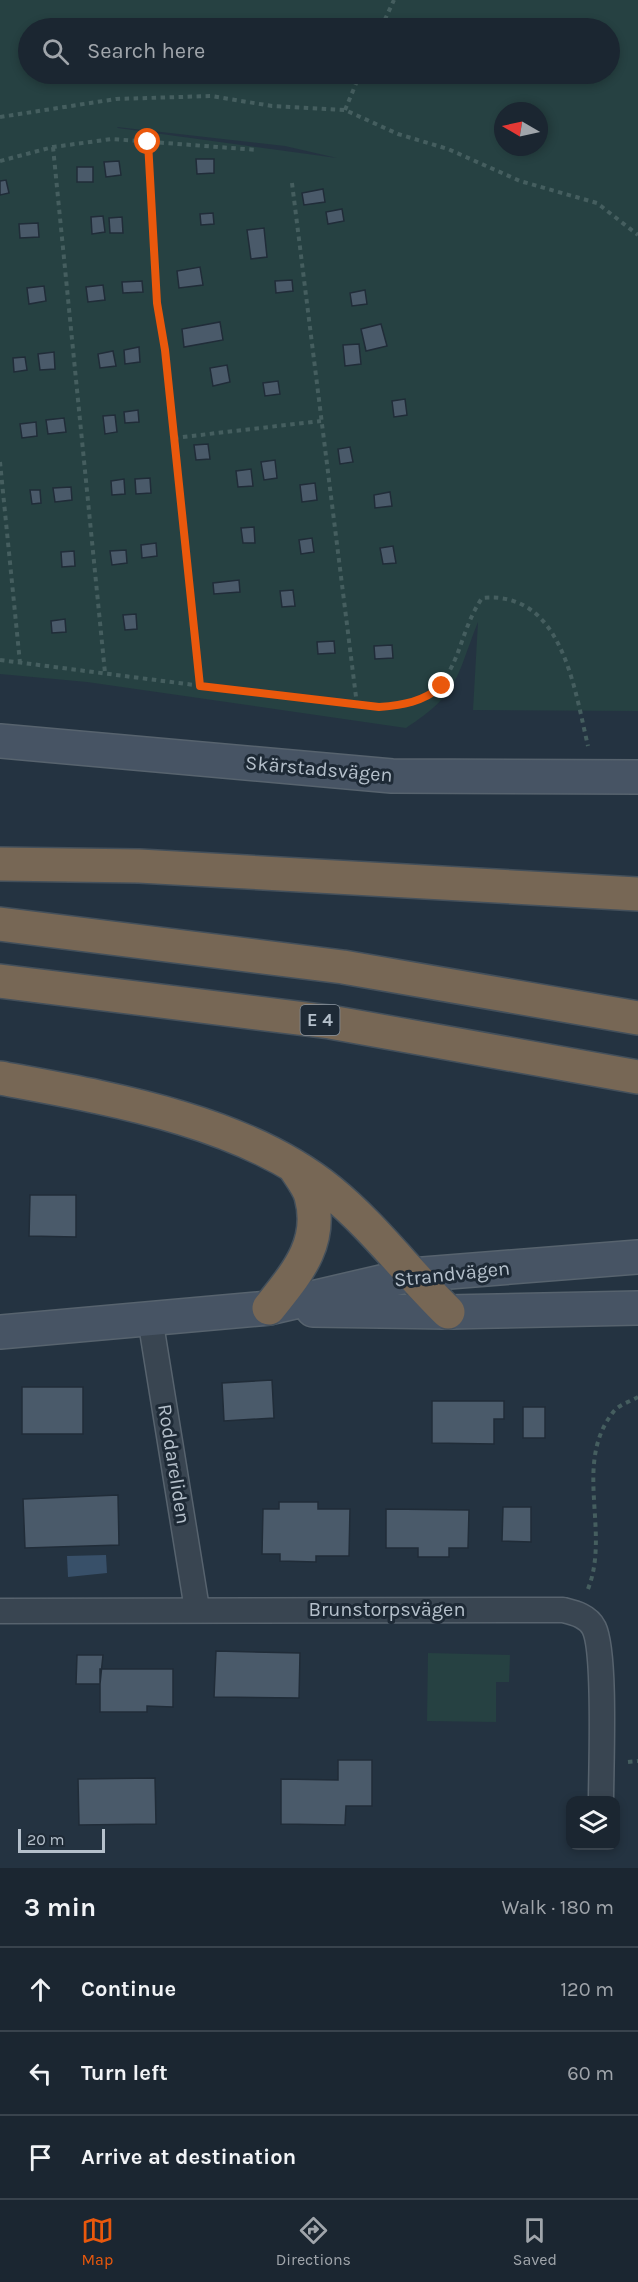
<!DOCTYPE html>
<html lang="en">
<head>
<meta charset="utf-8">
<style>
	:root { --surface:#1b2631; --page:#28323d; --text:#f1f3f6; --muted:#a0a5ab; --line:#39434d; --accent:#ea580c }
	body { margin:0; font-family:Karla,sans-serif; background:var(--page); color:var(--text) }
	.controls { position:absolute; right:18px; bottom:18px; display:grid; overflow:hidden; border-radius:12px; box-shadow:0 3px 9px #0003 }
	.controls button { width:54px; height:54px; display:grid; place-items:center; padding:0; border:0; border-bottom:2px solid var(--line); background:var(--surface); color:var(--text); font:30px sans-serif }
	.compass { position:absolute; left:494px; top:102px; width:54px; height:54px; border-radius:50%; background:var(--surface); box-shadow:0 3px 9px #0003; rotate:279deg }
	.scale { position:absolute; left:18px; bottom:15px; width:87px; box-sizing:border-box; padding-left:6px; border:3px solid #b5c0cb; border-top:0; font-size:16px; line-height:21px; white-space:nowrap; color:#b5c0cb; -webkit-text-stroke:4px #1e2a36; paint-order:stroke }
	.stop { position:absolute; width:18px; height:18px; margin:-14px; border:4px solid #ea580c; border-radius:50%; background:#fff }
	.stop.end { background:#ea580c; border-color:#fff; box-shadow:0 2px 6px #0008 }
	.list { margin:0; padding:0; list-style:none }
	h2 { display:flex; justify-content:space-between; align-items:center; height:78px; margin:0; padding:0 24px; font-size:26px }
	h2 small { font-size:20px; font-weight:400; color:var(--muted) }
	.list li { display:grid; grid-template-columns:39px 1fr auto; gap:18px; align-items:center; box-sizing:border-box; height:84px; padding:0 24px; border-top:2px solid var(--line) }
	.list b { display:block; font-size:22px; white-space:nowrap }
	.list em { font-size:20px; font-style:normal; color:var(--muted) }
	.icon { flex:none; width:33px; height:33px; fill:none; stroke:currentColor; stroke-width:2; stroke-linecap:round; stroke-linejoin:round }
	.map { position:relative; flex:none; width:638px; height:1868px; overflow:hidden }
	.search { position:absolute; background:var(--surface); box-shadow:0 3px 9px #0003; left:18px; right:18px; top:18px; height:66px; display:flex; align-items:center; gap:15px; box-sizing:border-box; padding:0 21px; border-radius:33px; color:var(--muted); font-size:22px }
	.sheet { height:330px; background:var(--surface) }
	nav { display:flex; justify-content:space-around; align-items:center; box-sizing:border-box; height:84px; border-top:2px solid var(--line); background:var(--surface); font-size:16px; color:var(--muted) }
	nav a { display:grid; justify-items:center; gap:3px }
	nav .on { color:var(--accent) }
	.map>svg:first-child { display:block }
	.green { fill:#264142; fill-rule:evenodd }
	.water { fill:#385069 }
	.building { fill:#4a5a6a; stroke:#202c38; stroke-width:1.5 }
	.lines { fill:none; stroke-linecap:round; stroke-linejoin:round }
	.street-casing { stroke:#57636e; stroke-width:27 }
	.secondary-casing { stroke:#57636e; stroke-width:36 }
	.highway-casing { stroke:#44505b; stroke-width:36 }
	.path { stroke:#455e5f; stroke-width:4; stroke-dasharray:4.5 4.5; stroke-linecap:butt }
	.street { stroke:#394551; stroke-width:24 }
	.secondary { stroke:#475464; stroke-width:33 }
	.highway { stroke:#776755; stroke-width:33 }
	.route { stroke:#ea580c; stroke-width:8 }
	.labels { text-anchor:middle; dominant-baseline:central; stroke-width:6; stroke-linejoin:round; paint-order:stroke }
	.shield { fill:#1e2a36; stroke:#88939e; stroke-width:1.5 }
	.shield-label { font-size:18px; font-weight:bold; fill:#b5c0cb }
	.street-label { font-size:20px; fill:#b5c0cb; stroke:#1e2a36 }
</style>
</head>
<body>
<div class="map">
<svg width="638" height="1868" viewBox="0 0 638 1868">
	<rect width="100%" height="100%" fill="#243341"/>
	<!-- green -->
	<path class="green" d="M0 0H638V711L473 710 478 622C456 677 460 693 406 728L87 682 0 674ZM28 28H610V74H28ZM503 111H539V147H503ZM117 127 285 146 337 158 118 128Z
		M428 1653 510 1655 509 1682H496V1722L427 1721Z"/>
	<!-- water -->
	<path class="water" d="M106 1555 107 1573 68 1577 67 1556Z"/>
	<!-- building -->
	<path class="building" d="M196 159H214V173L197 174Z
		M119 161 121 175 106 177 104 162Z
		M77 167H93V182H77Z
		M6 180 9 193 0 195V181Z
		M323 189 325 202 304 205 302 193Z
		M342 209 344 221 328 224 326 212Z
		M213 213 214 224 201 225 200 214Z
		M103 216 105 232 92 234 91 217Z
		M122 217 123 233H110L109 218Z
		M38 223 39 237 20 238 19 224Z
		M264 228 267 257 251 259 247 230Z
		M200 267 203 285 179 288 177 271Z
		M292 280 293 291 276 293 275 281Z
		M142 281 143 292 123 293 122 282Z
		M103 285 105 300 88 302 86 287Z
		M44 286 46 301 29 304 27 288Z
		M365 290 367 304 352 306 350 293Z
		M220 322 223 340 184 347 182 329Z
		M381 324 387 346 366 351 361 329Z
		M359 344 361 364 345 366 343 345Z
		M139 347 140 362 125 364 124 350Z
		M113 351 116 366 100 368 98 354Z
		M54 352 55 369 40 370 38 354Z
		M25 357 27 370 14 372 13 358Z
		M227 365 230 382 213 386 210 368Z
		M278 381 280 394 265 396 263 383Z
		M405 399 407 415 394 417 392 401Z
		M138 410 139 422 125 423 124 412Z
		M115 415 117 432 105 434 103 416Z
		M64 418 66 432 48 434 46 420Z
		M36 422 37 436 22 438 20 424Z
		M208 444 210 459 196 460 194 445Z
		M350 447 353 462 340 464 338 449Z
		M275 460 277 478 264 480 261 462Z
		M251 469 253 486 238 487 236 471Z
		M150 478 151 493 136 494 135 479Z
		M124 479 125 494 112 495 111 481Z
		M315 483 317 500 302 502 300 485Z
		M71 487 72 500 55 502 53 488Z
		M30 490H40L41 503 32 504Z
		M390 492 392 506 375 508 374 495Z
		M254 527 255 543H243L241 528Z
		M312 538 314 552 301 554 299 540Z
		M156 543 157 556 142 558 141 545Z
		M393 546 396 563 383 564 380 548Z
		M126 550 127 563 112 565 110 551Z
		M74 551 75 566 62 567 61 552Z
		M239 580 240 592 214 594 213 583Z
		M293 590 295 606 282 607 280 591Z
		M136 614 137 629 125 630 123 615Z
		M65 619 66 632 52 633 51 621Z
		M334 641 335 653 318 654 317 642Z
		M392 645 393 658 375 659 374 646Z
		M30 1195H76V1237L29 1236Z
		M272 1380 274 1418 224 1421 222 1383Z
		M22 1387H83V1434H22Z
		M432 1401H504V1419H494V1444L432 1443Z
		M523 1407H545V1438H523Z
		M118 1495 119 1545 25 1548 23 1499Z
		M279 1502H318V1509H350L349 1556H316V1562L280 1561V1554H262L263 1509H279Z
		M503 1507H531V1542L502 1541Z
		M386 1509 469 1510 468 1548H449V1557H418V1548H386Z
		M216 1651 300 1653 299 1698 214 1697Z
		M77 1655H103L100 1684H76Z
		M100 1669H173V1707L147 1706V1712H100Z
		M338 1760H372V1806H346L345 1825 281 1824V1779L338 1780Z
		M155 1778 156 1824 79 1825 78 1779Z"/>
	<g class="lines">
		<!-- street casing -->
		<g class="street-casing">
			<path id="street" d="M150 1318 197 1609
				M0 1611 563 1610C575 1613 588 1616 594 1628 606 1653 601 1767 601 1800"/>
		</g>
		<!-- secondary casing -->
		<g class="secondary-casing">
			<path id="secondary" d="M0 741 392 776 638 777
				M313 1310 448 1312 638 1308
				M0 1332 269 1308 411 1275 638 1257"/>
		</g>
		<!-- highway casing -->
		<g class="highway-casing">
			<path id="highway" d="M0 864 139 866 638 894
				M0 924 343 967 638 1018
				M0 981 330 1022 638 1077
				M0 1078C107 1098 243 1120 330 1191 373 1226 408 1273 448 1312
				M269 1308C296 1274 324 1243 311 1196 308 1186 300 1176 295 1168"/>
		</g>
		<!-- path -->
		<path class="path" d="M381 28 394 0
			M345 110 360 74
			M0 117 116 99 211 96 272 106 345 110 398 134 448 149 520 181 597 203 638 235
			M147 142 157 303 165 350 199 686
			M53 147 105 673
			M0 161 53 147 112 139 258 150
			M292 183 357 705
			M174 438 321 421
			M0 462 20 663
			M0 660 350 705C412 710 439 708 461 644 467 627 472 613 482 598 562 590 574 687 588 746
			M588 1589C611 1531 572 1463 614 1411 619 1405 631 1401 638 1397
			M628 1762 638 1761"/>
		<!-- street -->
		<use href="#street" class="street"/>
		<!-- secondary -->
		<use href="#secondary" class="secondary"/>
		<!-- highway -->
		<use href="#highway" class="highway"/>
	</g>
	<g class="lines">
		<!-- route -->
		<path class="route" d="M148 142 157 303 165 350 200 686 379 707C404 705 422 702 442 686"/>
	</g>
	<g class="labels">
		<!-- shield labels -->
		<rect class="shield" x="300.5" y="1005" width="39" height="30" rx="4.5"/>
		<g class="shield-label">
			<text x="320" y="1020">E 4</text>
		</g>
		<!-- street labels -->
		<g class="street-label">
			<text transform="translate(319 769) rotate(5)">Skärstadsvägen</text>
			<text transform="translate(452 1274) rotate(-6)">Strandvägen</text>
			<text transform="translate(174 1464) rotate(81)">Roddareliden</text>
			<text x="387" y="1609">Brunstorpsvägen</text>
		</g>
	</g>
</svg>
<div class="controls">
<button><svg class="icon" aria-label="layers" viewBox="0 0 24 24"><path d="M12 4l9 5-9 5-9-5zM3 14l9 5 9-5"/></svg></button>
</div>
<svg class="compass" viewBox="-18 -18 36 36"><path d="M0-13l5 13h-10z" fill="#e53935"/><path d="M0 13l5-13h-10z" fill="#a0a5ab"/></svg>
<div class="scale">20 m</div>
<div class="stop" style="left:148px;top:142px"></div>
<div class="stop end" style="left:442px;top:686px"></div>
<div class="search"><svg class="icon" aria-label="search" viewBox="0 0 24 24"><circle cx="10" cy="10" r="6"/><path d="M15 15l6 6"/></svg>Search here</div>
</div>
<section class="sheet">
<h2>3 min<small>Walk · 180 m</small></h2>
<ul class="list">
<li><svg class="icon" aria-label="ahead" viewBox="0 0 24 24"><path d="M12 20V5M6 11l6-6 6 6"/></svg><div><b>Continue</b></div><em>120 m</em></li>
<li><svg class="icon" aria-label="left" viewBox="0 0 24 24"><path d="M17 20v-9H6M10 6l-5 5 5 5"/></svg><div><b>Turn left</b></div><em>60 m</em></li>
<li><svg class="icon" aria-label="arrive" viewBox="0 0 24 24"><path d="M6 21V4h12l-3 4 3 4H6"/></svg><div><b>Arrive at destination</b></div></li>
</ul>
</section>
<nav>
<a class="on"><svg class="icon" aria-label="map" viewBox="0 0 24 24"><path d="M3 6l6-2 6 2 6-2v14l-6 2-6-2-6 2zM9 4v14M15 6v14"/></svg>Map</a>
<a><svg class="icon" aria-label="directions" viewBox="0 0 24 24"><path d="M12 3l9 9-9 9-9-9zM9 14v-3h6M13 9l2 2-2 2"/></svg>Directions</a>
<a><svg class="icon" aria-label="saved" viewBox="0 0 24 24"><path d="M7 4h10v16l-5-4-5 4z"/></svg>Saved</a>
</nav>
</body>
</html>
